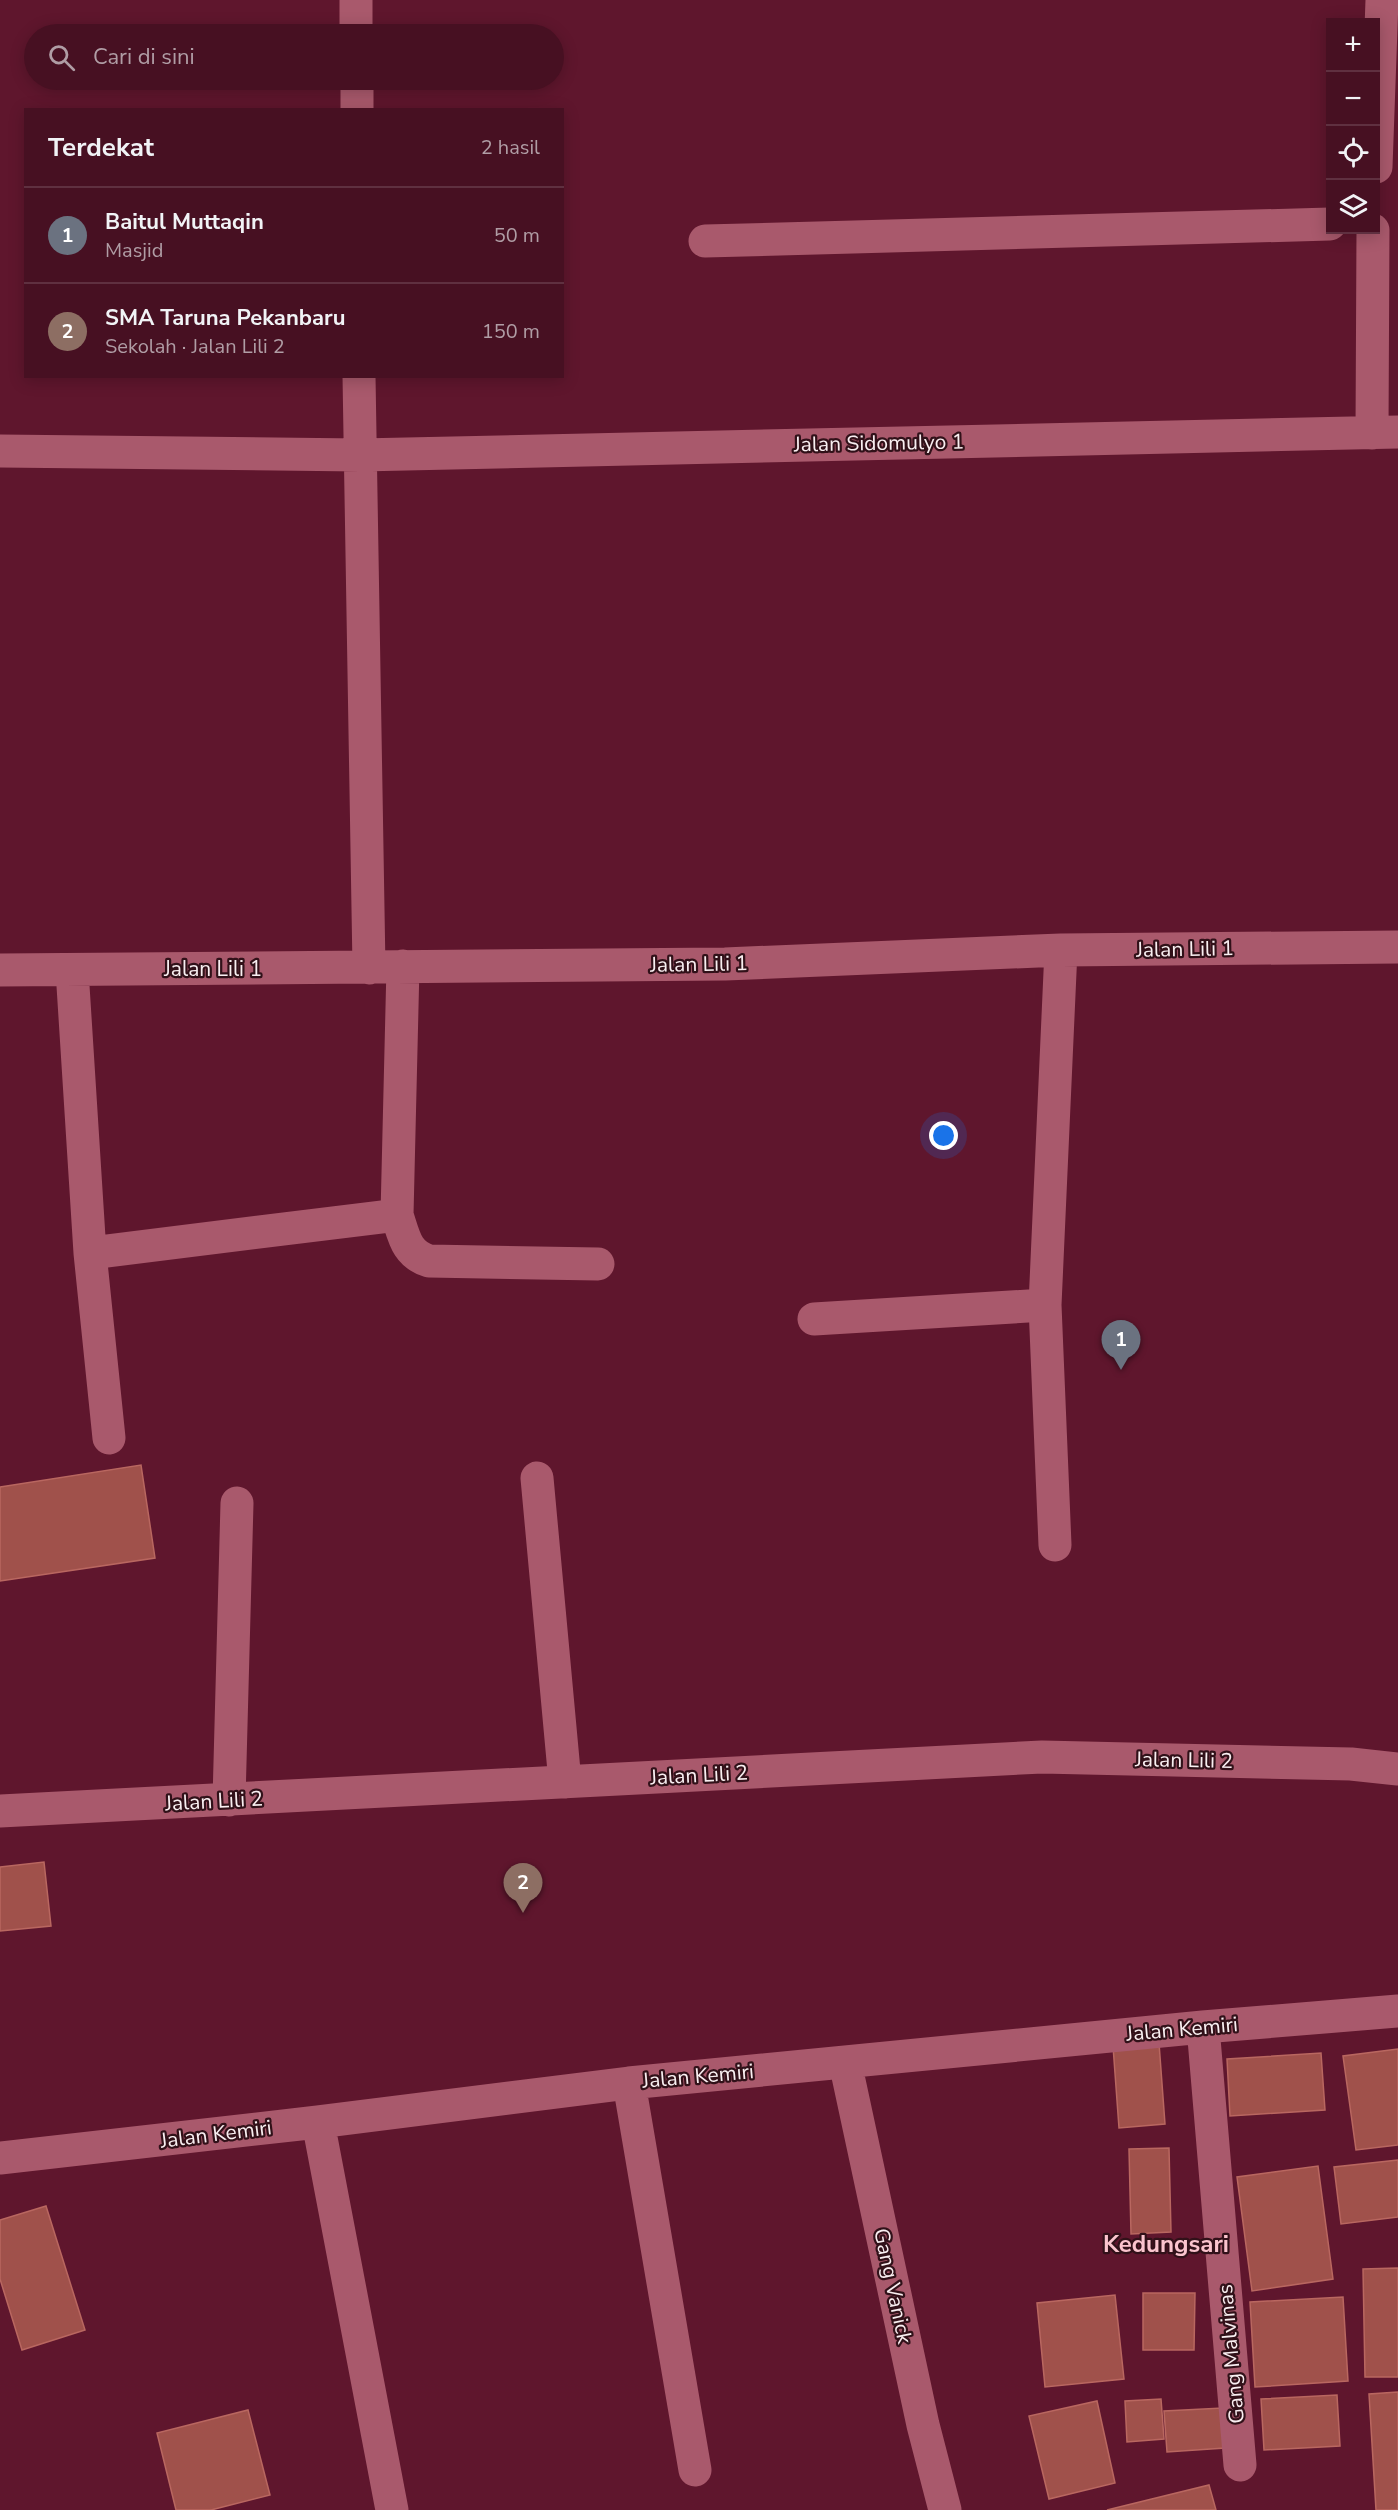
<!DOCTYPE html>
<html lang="id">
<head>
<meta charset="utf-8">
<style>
	:root { --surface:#471022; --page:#511e2f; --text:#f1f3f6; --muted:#b09da5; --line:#5f3040; --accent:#ea580c }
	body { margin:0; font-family:"Nunito Sans",sans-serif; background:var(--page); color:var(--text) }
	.controls { position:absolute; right:18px; top:18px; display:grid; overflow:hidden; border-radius:0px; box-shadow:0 3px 15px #0003 }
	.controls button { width:54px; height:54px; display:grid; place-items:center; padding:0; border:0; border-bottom:2px solid var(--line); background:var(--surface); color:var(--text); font:30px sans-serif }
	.you { position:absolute; left:944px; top:1136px; width:21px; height:21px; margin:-15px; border:4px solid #fff; border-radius:50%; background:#1a73e8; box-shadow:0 0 0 9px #1a73e833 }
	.badge { display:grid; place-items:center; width:39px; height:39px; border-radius:50%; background:var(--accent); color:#fff; font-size:20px; font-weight:700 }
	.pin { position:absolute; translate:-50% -50px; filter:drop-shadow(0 2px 3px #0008) }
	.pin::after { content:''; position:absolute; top:32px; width:21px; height:18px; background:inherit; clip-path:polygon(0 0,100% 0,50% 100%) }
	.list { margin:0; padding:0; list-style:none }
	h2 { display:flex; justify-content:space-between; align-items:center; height:78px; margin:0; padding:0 24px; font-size:26px }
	h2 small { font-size:20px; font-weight:400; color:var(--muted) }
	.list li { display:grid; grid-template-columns:39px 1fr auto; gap:18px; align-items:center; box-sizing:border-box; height:96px; padding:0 24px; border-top:2px solid var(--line) }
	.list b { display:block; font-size:22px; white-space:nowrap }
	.list p { margin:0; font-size:20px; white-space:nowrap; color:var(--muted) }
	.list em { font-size:20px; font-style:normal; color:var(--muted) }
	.icon { flex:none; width:33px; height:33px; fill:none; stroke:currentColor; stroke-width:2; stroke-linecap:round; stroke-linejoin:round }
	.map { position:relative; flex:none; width:1398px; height:2510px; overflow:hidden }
	.search { position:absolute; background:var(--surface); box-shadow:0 3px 15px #0003; left:24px; top:24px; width:540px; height:66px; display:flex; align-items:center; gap:15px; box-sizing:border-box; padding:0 21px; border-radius:33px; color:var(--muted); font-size:22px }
	.panel { position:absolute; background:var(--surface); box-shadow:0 3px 15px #0003; left:24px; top:108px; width:540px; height:270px; border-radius:0px }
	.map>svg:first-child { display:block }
	.building { fill:#a0514b; stroke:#b96760; stroke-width:1.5 }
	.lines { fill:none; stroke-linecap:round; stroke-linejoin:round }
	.minor { stroke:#a9596c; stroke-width:33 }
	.labels { text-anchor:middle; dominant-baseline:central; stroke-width:4.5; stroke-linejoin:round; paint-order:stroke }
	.street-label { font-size:21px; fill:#f9eff1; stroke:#311119 }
	.quarter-label { font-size:24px; font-weight:bold; fill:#fbc4ce; stroke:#311119 }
</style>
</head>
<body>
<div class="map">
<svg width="1398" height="2510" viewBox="0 0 1398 2510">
	<rect width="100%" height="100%" fill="#5f162d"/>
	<!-- building -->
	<path class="building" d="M141 1465 155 1558 0 1581V1487Z
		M44 1862 51 1926 0 1931V1867Z
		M1159 2043 1165 2124 1119 2128 1113 2046Z
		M1398 2049V2145L1356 2150 1343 2056Z
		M1321 2053 1325 2110 1230 2116 1227 2059Z
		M1169 2148 1171 2232 1131 2234 1129 2149Z
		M1398 2160V2217L1341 2224 1334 2167Z
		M1318 2166 1333 2279 1252 2291 1237 2177Z
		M46 2206 85 2330 22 2350 0 2279V2220Z
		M1398 2268V2377H1365L1363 2269Z
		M1143 2293H1195L1194 2350H1143Z
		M1115 2295 1124 2379 1045 2387 1037 2303Z
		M1343 2297 1348 2381 1255 2387 1250 2302Z
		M1398 2392V2510H1376L1369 2394Z
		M1337 2395 1340 2446 1264 2450 1261 2399Z
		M1161 2399 1164 2439 1127 2442 1125 2401Z
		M1097 2401 1115 2483 1049 2499 1029 2416Z
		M1223 2408 1225 2448 1167 2452 1164 2411Z
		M248 2410 270 2495 211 2510H176L157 2433Z
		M1209 2485 1216 2510H1107Z"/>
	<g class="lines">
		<!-- minor -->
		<path class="minor" d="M356 0V34
			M357 80V110
			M1376 167 1382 0
			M705 241 1330 224
			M359 376 369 968
			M1372 433 1373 230
			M0 451 360 455 1398 432
			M403 966 397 1215C404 1236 406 1254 429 1261L598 1264
			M0 970 725 964 1061 950 1398 947
			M72 970 90 1253 397 1215
			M90 1253 109 1438
			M814 1319 1045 1305
			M537 1478 565 1782
			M1055 1545 1045 1305 1061 950
			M229 1800 237 1503
			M0 1811 1042 1757 1351 1764 1398 1769
			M1203 2027 1240 2465
			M845 2062 923 2425 945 2510
			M629 2083 695 2470
			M318 2122 392 2510
			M0 2158 318 2122 629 2083 1203 2027 1398 2011"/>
	</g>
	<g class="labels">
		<!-- street labels -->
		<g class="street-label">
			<text transform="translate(879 443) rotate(-1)">Jalan Sidomulyo 1</text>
			<text transform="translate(1185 949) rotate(-1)">Jalan Lili 1</text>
			<text transform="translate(699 964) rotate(-1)">Jalan Lili 1</text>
			<text x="213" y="969">Jalan Lili 1</text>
			<text transform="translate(1184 1760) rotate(1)">Jalan Lili 2</text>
			<text transform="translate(699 1775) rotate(-3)">Jalan Lili 2</text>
			<text transform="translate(214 1801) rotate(-3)">Jalan Lili 2</text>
			<text transform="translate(1182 2029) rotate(-5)">Jalan Kemiri</text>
			<text transform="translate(698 2076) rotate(-5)">Jalan Kemiri</text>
			<text transform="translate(216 2134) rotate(-7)">Jalan Kemiri</text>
			<text transform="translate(893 2286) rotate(78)">Gang Vanick</text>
			<text transform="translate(1231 2354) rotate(-95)">Gang Malvinas</text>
		</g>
		<!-- quarter labels -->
		<g class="quarter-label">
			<text x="1166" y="2244">Kedungsari</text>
		</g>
	</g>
</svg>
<div class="controls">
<button>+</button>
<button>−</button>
<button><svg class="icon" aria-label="locate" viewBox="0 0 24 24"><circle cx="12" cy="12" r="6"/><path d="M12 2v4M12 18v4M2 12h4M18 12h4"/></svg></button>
<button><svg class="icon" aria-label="layers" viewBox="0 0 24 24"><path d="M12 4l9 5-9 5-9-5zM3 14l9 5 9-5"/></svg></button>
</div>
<div class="you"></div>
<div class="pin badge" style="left:1121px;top:1370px;background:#6b7280">1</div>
<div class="pin badge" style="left:523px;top:1913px;background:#8d6e63">2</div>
<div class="search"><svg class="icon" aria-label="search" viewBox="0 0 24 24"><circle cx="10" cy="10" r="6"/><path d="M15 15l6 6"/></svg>Cari di sini</div>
<section class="panel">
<h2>Terdekat<small>2 hasil</small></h2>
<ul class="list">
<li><span class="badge" style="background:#6b7280">1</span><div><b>Baitul Muttaqin</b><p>Masjid</p></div><em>50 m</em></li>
<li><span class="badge" style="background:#8d6e63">2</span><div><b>SMA Taruna Pekanbaru</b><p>Sekolah · Jalan Lili 2</p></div><em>150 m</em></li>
</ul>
</section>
</div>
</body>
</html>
